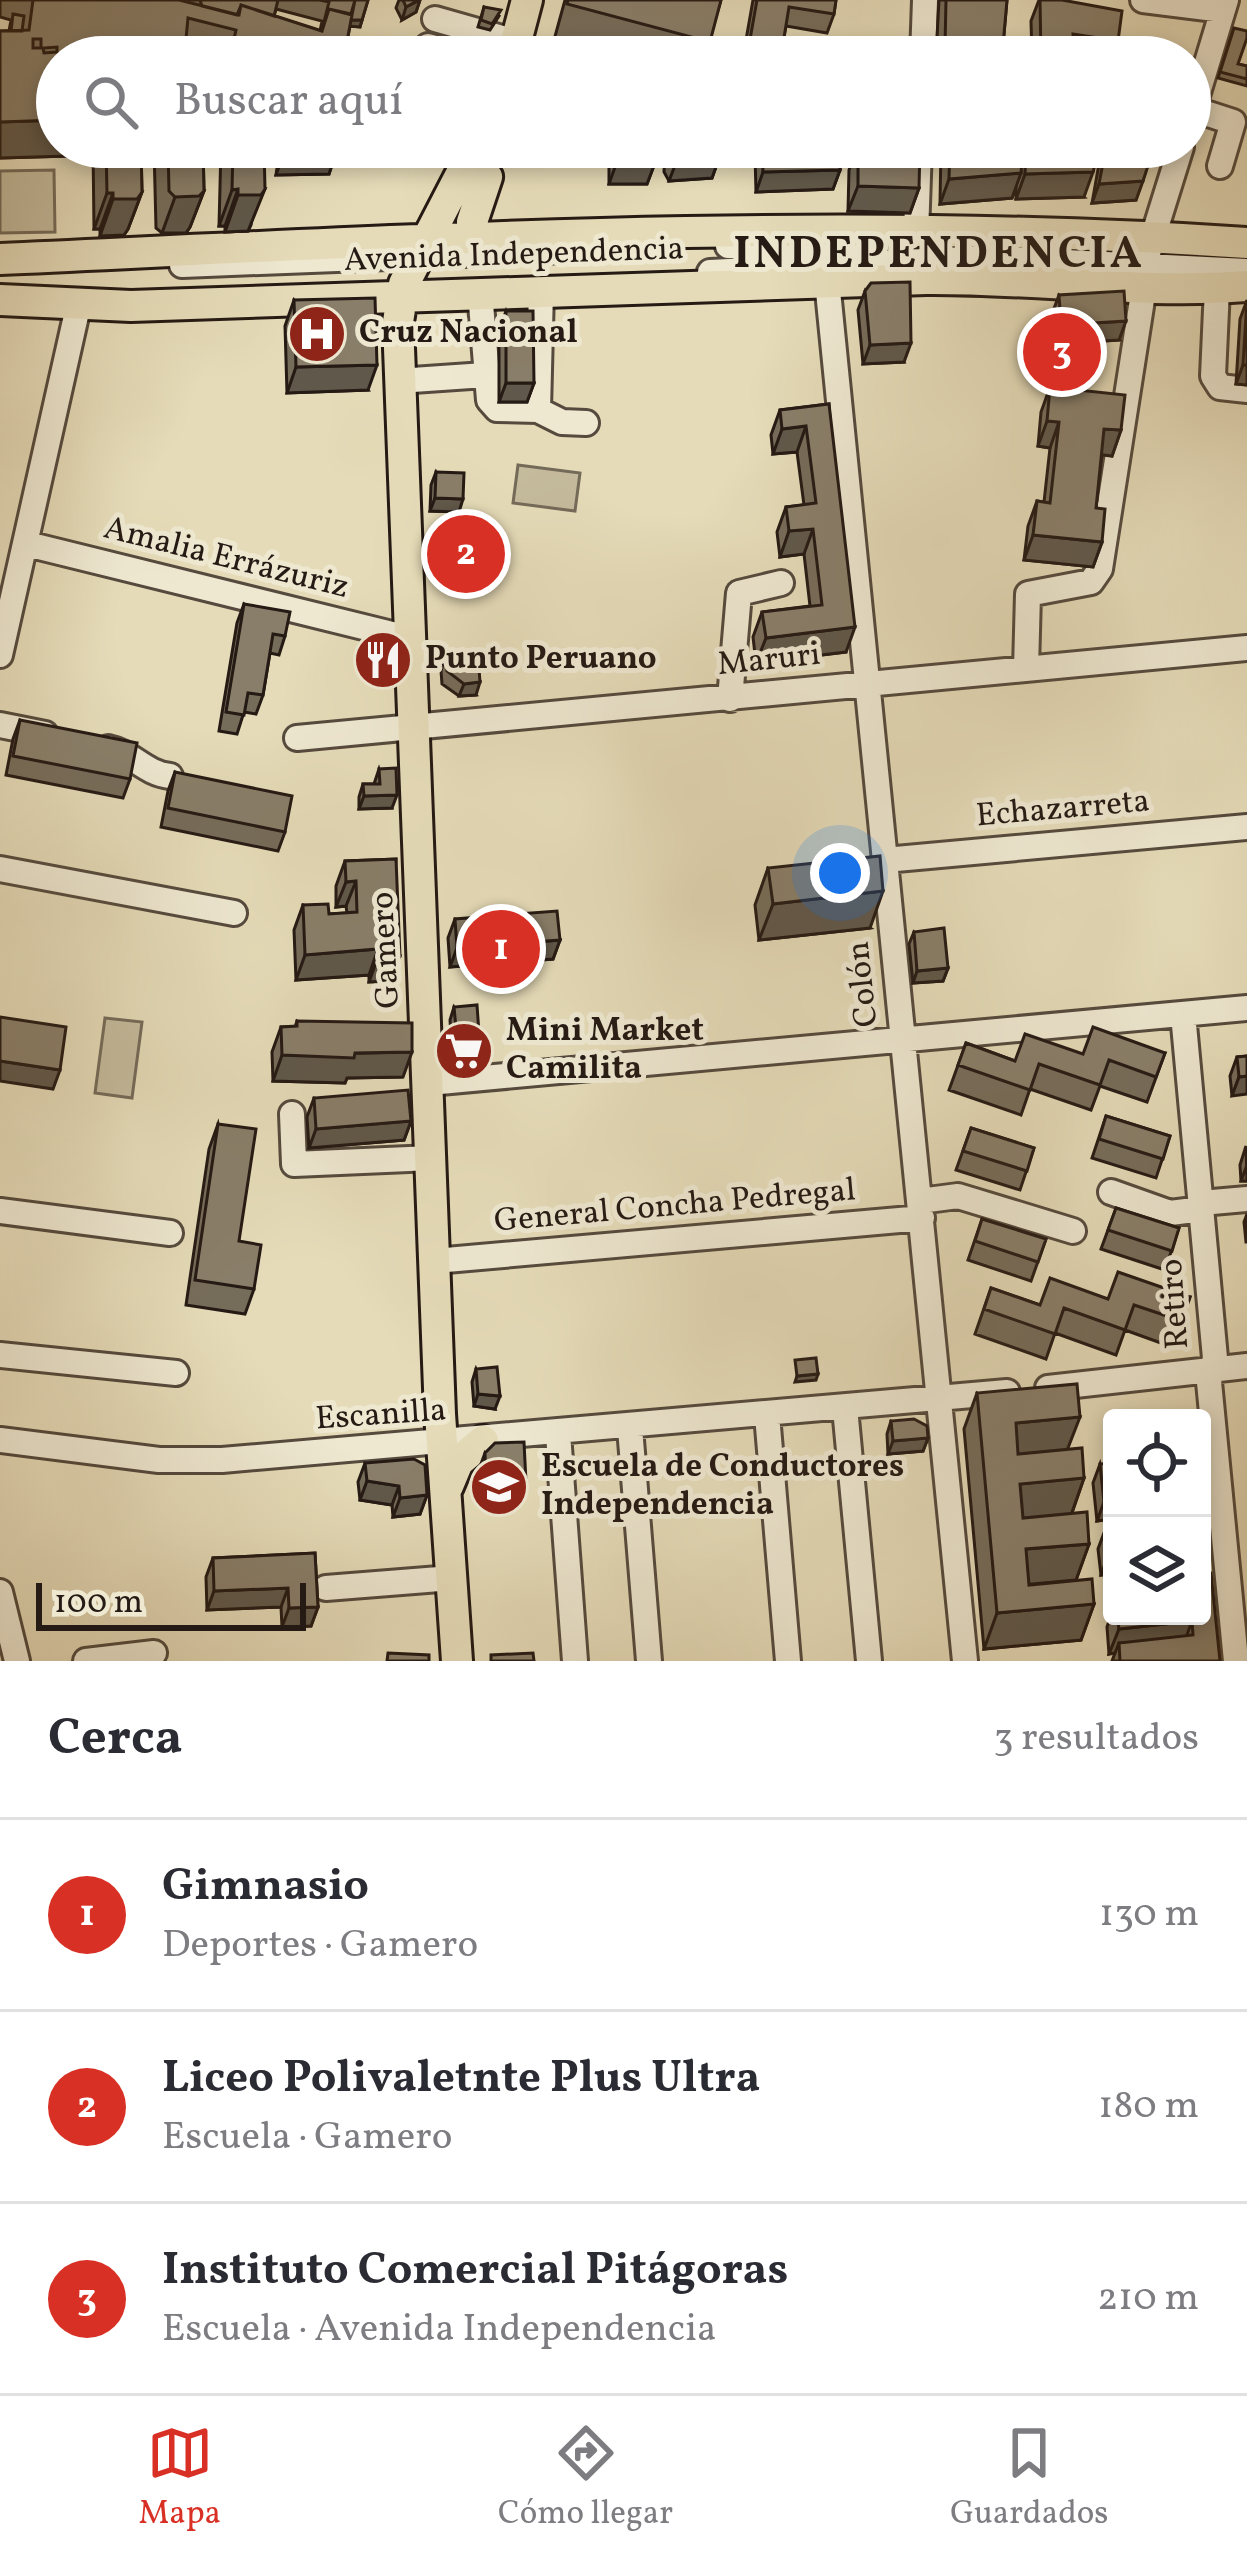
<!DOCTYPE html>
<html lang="es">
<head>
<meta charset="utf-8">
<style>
	:root { --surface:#fff; --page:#f7f7f7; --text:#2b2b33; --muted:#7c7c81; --line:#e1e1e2; --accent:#d93025 }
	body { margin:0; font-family:Vollkorn,serif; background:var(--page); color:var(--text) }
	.controls { position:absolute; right:36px; bottom:36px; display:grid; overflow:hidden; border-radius:12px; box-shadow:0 6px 18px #0003 }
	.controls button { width:108px; height:108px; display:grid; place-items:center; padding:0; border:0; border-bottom:3px solid var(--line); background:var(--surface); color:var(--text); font:60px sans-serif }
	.scale { position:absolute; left:36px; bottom:30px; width:270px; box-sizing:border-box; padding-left:12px; border:6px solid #251a14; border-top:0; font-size:33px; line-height:42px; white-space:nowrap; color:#251a14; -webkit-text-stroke:9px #eee8d1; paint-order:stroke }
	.you { position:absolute; left:840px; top:873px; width:42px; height:42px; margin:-30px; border:9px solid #fff; border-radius:50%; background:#1a73e8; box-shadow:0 0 0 18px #1a73e833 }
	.badge { display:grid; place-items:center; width:78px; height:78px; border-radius:50%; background:var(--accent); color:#fff; font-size:39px; font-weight:700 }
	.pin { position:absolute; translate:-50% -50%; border:6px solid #fff; box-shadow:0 3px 12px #0006 }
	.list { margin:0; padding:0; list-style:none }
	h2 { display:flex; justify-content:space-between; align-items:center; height:156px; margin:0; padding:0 48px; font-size:51px }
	h2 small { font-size:39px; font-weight:400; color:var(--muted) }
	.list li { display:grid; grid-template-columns:78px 1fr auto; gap:36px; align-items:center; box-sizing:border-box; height:192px; padding:0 48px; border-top:3px solid var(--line) }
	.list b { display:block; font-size:45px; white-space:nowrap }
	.list p { margin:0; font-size:39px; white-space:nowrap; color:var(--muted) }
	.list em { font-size:39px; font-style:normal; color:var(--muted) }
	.icon { flex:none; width:66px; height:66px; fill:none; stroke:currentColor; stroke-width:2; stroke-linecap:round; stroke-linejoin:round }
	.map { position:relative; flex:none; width:1247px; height:1661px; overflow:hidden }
	.search { position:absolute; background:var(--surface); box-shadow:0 6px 18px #0003; left:36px; right:36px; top:36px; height:132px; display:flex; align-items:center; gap:30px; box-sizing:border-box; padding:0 42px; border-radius:66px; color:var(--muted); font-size:45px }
	.sheet { height:732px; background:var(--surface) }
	nav { display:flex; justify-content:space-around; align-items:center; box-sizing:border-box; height:168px; border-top:3px solid var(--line); background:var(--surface); font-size:33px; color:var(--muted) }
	nav a { display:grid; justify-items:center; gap:6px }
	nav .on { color:var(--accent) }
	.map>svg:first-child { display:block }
	.green { fill:#c4ba9c; stroke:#746a58; stroke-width:3 }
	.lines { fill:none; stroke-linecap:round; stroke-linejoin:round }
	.minor-casing { stroke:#554a3d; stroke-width:30 }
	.major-casing { stroke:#251a14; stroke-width:36 }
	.minor { stroke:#eee8d1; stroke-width:24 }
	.major { stroke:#e5dbb8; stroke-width:30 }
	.wall { fill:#766c5a; stroke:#251a14; stroke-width:3; fill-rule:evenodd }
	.shaded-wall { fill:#60584a; stroke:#251a14; stroke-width:3 }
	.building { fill:#897e69; stroke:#251a14; stroke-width:3; fill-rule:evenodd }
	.labels { text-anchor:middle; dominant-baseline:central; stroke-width:10; stroke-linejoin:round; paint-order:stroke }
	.street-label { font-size:33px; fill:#251a14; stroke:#eee8d1 }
	.poi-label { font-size:33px; font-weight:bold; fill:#251a14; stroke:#eee8d1; text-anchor:start }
	.district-label { font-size:45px; font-weight:bold; letter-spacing:3px; fill:#251a14; stroke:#eee8d1 }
</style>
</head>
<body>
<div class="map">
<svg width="1247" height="1661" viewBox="0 0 1247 1661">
	<rect width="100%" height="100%" fill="#e5dbb8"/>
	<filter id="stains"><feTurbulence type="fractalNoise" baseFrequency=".00167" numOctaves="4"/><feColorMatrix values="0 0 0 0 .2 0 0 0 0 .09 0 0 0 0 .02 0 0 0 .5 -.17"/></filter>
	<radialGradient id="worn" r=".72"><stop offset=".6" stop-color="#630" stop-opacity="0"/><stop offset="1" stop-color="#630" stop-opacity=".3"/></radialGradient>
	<!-- green -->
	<path class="green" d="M54 170 55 232 0 233V171Z
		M518 465 580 473 575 511 513 503Z
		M105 1018 142 1022 132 1098 95 1093Z"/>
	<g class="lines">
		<!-- minor casing -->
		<g class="minor-casing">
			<path id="minor" d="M1143 0 1223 10
				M435 19 516 42
				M428 46 468 57
				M923 57 925 0
				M1193 109 1233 122 1220 166
				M1190 119 1226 0
				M807 233 827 281 965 1661
				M916 234 919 147
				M728 246 873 248
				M1148 253 1181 147
				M182 265 615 248
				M710 272 984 258 1247 271
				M1217 288 1213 376 1220 387 1247 390
				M480 292 489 400 497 409 538 410 562 422 586 423
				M398 381 485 375
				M538 410 541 290
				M27 544 408 638
				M0 655 78 307
				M1026 669 1028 594 1091 582 1100 569 1144 287
				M730 699 739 593 781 583
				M0 725 45 734
				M297 738 1247 648
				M108 748C133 753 144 773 170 776
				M885 860 1247 827
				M0 869 234 913
				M1183 1014 1215 1358 1209 1382 1236 1661
				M429 1083 1247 1008
				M292 1114 294 1164 432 1158
				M1111 1192 1170 1213 1202 1209
				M920 1201 958 1196 1073 1231
				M1201 1203 1247 1199
				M0 1211 170 1233
				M435 1261 922 1218
				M0 1355 176 1373
				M1048 1388 1247 1366
				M845 1408 869 1661
				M767 1415 788 1661
				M630 1428 649 1661
				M558 1434 575 1661
				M0 1440 159 1460H222L1007 1392
				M326 1588 452 1578
				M0 1592 17 1661
				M86 1661 154 1653"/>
		</g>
		<!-- major casing -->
		<g class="major-casing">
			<path id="major" d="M512 57 527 0
				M469 158 487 177 472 222 474 240
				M0 259C415 240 832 215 1247 243
				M0 300 131 306 926 279C1033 278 1141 294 1247 286
				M448 1486 458 1462 483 1441
				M457 1661 440 1414 398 322 404 284 475 147"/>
		</g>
		<!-- minor -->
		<use href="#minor" class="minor"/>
		<!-- major -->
		<use href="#major" class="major"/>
	</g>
	<!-- wall -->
	<path class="wall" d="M0 0H179L188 2 189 0H368L360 27 350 26 344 57H57V147H72L69 156 0 158V31H9L11 20 0 17ZM276 9 322 21 320 31 274 16Z
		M399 0H420L416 12 402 20 396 8Z
		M565 0H721L705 55 721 57H616L554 40Z
		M753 0H836L834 14 827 33 786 26 780 57H743Z
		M939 0H1007L1002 57H936Z
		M1039 0H1062L1118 41 1112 57H1032L1031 21Z
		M484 7 499 16 490 30 478 27Z
		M1234 28 1238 64 1247 66V86L1218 78Z
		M93 147H141L142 192 128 229 124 235 100 236V229H94Z
		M154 147H203L204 191 190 227 186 233H162L156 228Z
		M221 147H264L251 225 248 231 225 232V226H219Z
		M280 147H338L329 174 276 175Z
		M609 147H661L647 184H609Z
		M665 147H723L712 178 669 181 664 172Z
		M757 147H839L840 170 833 189 756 192 755 155Z
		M858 147 919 188 910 213 848 211 849 170Z
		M941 147H1023L1022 155 1025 147 1084 197 1016 199V186L1012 198 940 204Z
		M1102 147H1154L1136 200 1092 203Z
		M865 291 904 362 863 364 858 310Z
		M1059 295 1119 340 1054 344 1052 314Z
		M294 300 368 390 287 393 285 326Z
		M1247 300V385L1236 384 1240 319Z
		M506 311 534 383 527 402H499V330Z
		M1050 387 1121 430 1112 456 1102 454 1096 508 1102 542 1093 567 1024 560 1028 526 1037 501 1044 502 1050 448 1038 446 1041 412Z
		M829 404 846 652 756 663 753 637 762 612 810 606 804 554 780 557 777 532 786 507 804 505 797 452 773 454 771 435 780 410Z
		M436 472 459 512 430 511 431 485Z
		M244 604 285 636 279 655 270 653 263 695 256 714 244 712 237 734 219 731 237 623Z
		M369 638 390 666 385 678 362 677 364 651Z
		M445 658 476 695 459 696 442 684 441 671Z
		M20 720 130 779 123 798 6 775 13 739Z
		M379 769 392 808 359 809V797L363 784H374Z
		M175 772 285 832 278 851 161 827 168 791Z
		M396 859 390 981 369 982V975L296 980 294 930 303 905 329 914 347 913 346 906 336 907V886L345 861Z
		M768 868 870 928 759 940 755 905Z
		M455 919 560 940 553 959 450 967 448 938Z
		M914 932 948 968 943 981 913 983 909 944Z
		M454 1007 480 1047 476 1060 461 1061 452 1052 450 1020Z
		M297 1021 403 1077 347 1078 345 1083 273 1081 272 1052 281 1027H295Z
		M966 1043 1015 1061 1165 1053 1147 1102 1100 1086 1091 1110 1030 1089 1021 1115 949 1090Z
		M1247 1056 1232 1096 1230 1076 1237 1057Z
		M314 1098 411 1121 404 1140 309 1148 307 1117Z
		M1106 1116 1170 1136 1156 1178 1092 1158Z
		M218 1124 239 1241 254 1289 245 1314 186 1305 209 1149Z
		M971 1128 1034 1148 1020 1190 956 1170Z
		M1246 1146 1247 1181H1241L1240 1165Z
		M1116 1208 1179 1228 1165 1270 1101 1249Z
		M1247 1214V1242H1246L1244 1222Z
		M982 1219 1046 1239 1031 1281 968 1260Z
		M991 1288 1040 1305 1190 1297 1172 1347 1125 1330 1116 1355 1055 1333 1046 1359 975 1334Z
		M476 1369 495 1409 474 1406 472 1382Z
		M977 1393 1068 1449 1084 1478 1072 1513 1089 1544 1076 1580 1094 1604 1081 1640 984 1649 964 1429Z
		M891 1421 928 1438 923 1451 888 1454 887 1434Z
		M485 1453 519 1501 479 1503 478 1472Z
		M365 1463 427 1495 420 1514 393 1517 392 1505 360 1500 358 1482Z
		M1100 1464 1112 1519 1097 1521 1093 1483Z
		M1112 1529V1574L1101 1575 1098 1549 1105 1530Z
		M315 1553 318 1607 311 1626 282 1627 281 1607 207 1610 206 1577 213 1558Z
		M1208 1573 1220 1661H1112L1115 1653 1109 1654 1107 1627 1112 1612V1616H1202Z"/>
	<!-- shaded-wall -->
	<path class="shaded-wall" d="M420 0 416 12 402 20 406 7Z
		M348 20H362L360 27 346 26Z
		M945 46H952L948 57H941Z
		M57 120V147H72L69 156 0 158V122Z
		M286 147H338L329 174 276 175Z
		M622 147H661L647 184H609Z
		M682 147H723L712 178 669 181Z
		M840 170 833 189 756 192 763 172Z
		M1093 172 1084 197 1016 199 1025 174Z
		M1021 173 1012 198 940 204 949 179Z
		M1143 181 1136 200 1092 203 1099 184Z
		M858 186 919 188 910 213 848 211Z
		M238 189 225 226H219L232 190Z
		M265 189 248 231 225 232 238 195Z
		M204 191 190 227 186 233H162L175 197Z
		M142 192 128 229 124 235 100 236 113 199Z
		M107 193H113L100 229H94Z
		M1126 321 1119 340 1054 344 1061 325Z
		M911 343 904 362 863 364 870 345Z
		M377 365 368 390 287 393 296 367Z
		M1243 365H1247V385L1236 384Z
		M506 383H534L527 402H499Z
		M1047 421 1059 422 1050 448 1038 446Z
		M806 426 797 452 773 454 782 429Z
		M1104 429 1121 430 1112 456 1095 454Z
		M435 498 463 499 459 512 430 511Z
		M813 529 804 554 780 557 789 531Z
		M1033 535 1102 542 1093 567 1024 560Z
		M855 627 846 652 756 663 766 638Z
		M367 664 390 666 385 678 362 677Z
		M480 682 476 695 459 696 464 684Z
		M397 795 392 808 359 809 364 796Z
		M356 881 346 906 336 907 346 882Z
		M883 891 870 928 759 940 773 904Z
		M560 940 553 959 450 967 457 948Z
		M378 949 369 975 296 980 305 955Z
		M400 956 390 981 369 982 378 957Z
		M948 968 943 981 913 983 917 971Z
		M480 1047 476 1060 461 1061 466 1048Z
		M412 1052 403 1077 347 1078 345 1083 273 1081 282 1055Z
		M0 1061 60 1070 53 1089 0 1081Z
		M1247 1076V1094L1232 1096 1239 1077Z
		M411 1121 404 1140 309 1148 316 1129Z
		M1247 1165V1181H1241Z
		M818 1374 816 1380 795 1382 797 1376Z
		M478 1394 500 1396 495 1409 474 1406Z
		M1080 1417 1066 1453 1002 1459 1016 1423Z
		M928 1438 923 1451 888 1454 893 1441Z
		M1084 1478 1071 1515 1006 1521 1020 1484Z
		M367 1481 399 1486 392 1505 360 1500Z
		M526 1482 519 1501 479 1503 486 1484Z
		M427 1495 420 1514 393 1517 400 1498Z
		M1112 1501V1519L1097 1521 1104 1502Z
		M1089 1544 1076 1580 1012 1586 1026 1549Z
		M1108 1556H1112V1574L1101 1575Z
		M288 1588 281 1607 207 1610 214 1591Z
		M1094 1604 1081 1640 984 1649 997 1613Z
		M318 1607 311 1626 282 1627 289 1608Z
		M1192 1621 1183 1646 1119 1643 1115 1653 1109 1654 1119 1629Z"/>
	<!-- building -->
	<path class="building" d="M33 0H179L239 15 241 5 322 31 329 9 352 15 344 57H57V120L0 122V31L29 30ZM188 18 236 30 232 48 185 49ZM33 39H41V48H33ZM57 47V52L44 53 43 48Z
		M200 0H278L274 16 241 5 237 15 202 6Z
		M320 0H355L351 14 329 9 323 26 329 2Z
		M355 0H368L362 20H351Z
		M403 0H419L406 7Z
		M568 0H721L710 42 567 4Z
		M757 0H836L834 14 789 7 782 50 749 45Z
		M946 0H1007L1002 57H952V46H945Z
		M1040 0H1062L1122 11 1118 41 1073 34 1074 57H1041Z
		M484 7 501 10 492 24 481 20Z
		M13 14 24 16 22 31H11Z
		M1234 28 1247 31V38L1238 64 1247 66V79L1220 72Z
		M452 45 486 49 483 57H441L442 51 449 53Z
		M623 47H662V57H623Z
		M681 55H721V57H681Z
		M106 147H141L142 192 137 199H113V193H107Z
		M168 147H203L204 191 199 196 175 197 169 191Z
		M233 147H264L265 189 261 195H238V189L232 190Z
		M762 147H839L840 170 763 172Z
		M858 147H920L919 188 858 186Z
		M950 147H1023L1021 173 949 179Z
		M1026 147H1100L1093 172 1025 174Z
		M1106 147H1154L1143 181 1099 184Z
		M910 282 911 343 870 345 865 291 871 283Z
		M1124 291 1126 321 1061 325 1059 295Z
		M375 298 377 365 296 367 294 300Z
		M1247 300V365H1243Z
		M506 311H533L534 383H506Z
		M1050 387 1125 395 1121 430 1104 429 1096 508 1105 509 1102 542 1033 535 1037 501 1050 503 1059 422 1047 421Z
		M829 404 855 627 766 638 762 612 822 605 813 529 789 531 786 507 816 503 806 426 782 429 780 410Z
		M436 472 464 473 463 499 435 498Z
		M244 604 290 612 285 636 273 634 263 695 248 693 244 715 226 712Z
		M369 638 391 639 390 666 367 664Z
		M478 655 480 682 464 684 447 671 445 658Z
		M20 720 137 743 130 779 13 756Z
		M396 768 397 795 364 796 363 784H380L379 769Z
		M175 772 292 796 285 832 168 808Z
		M880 856 883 891 773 904 768 868Z
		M396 859 400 956 378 957V949L305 955 303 905 328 904 329 914 357 912 356 881 346 882 345 861Z
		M557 911 560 940 457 948 455 919Z
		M944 928 948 968 917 971 914 932Z
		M477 1005 480 1047 466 1048 457 1039 454 1007Z
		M0 1017 66 1027 60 1070 0 1061Z
		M297 1021 412 1023V1052L355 1053 354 1058 282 1055 281 1027 297 1026Z
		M1093 1027 1165 1053 1156 1077 1109 1060 1100 1085 1039 1064 1030 1090 958 1065 966 1043 1015 1061 1025 1034 1083 1054Z
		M1247 1056V1076L1239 1077 1237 1057Z
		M408 1090 411 1121 316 1129 314 1098Z
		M1106 1116 1170 1136 1163 1159 1099 1139Z
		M218 1124 256 1129 239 1241 261 1245 254 1289 195 1280Z
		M971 1128 1034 1148 1027 1171 963 1151Z
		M1116 1208 1179 1228 1172 1251 1108 1230Z
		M982 1219 1046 1239 1038 1262 975 1241Z
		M1118 1272 1190 1297 1182 1321 1134 1305 1125 1330 1064 1308 1055 1334 984 1309 991 1288 1040 1305 1050 1278 1108 1299Z
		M816 1358 818 1374 797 1376 795 1360Z
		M497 1367 500 1396 478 1394 476 1369Z
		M1077 1384 1080 1417 1016 1423 1018 1454 1082 1448 1084 1478 1020 1484 1023 1518 1087 1512 1089 1544 1026 1549 1029 1585 1092 1579 1094 1604 997 1613 977 1393Z
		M914 1419 927 1426 928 1438 893 1441 891 1421Z
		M524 1442 526 1482 486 1484 485 1453 495 1443Z
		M414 1459 425 1465 427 1495 400 1498 399 1486 367 1481 365 1463Z
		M1112 1463V1501L1104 1502 1100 1464Z
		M1202 1514 1208 1573H1202Z
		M1112 1529V1556H1108L1105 1530Z
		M315 1553 318 1607 289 1608 288 1588 214 1591 213 1558Z
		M1202 1573H1211L1220 1661H1120L1119 1643 1193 1635 1192 1621 1119 1629 1117 1616H1202Z
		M388 1653 429 1655V1661H387Z
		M533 1653 534 1661H491V1655Z"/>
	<!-- icons -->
	<defs>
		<g id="hospital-disc" transform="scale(3)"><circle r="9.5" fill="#8f2418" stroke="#eee8d1"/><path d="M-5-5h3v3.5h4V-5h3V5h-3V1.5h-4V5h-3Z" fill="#fff"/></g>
		<g id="restaurant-disc" transform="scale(3)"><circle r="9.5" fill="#8f2418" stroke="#eee8d1"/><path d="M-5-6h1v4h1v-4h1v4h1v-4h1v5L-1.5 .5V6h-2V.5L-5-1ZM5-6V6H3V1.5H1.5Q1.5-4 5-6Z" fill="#fff"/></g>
		<g id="supermarket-disc" transform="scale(3)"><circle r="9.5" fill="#8f2418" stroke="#eee8d1"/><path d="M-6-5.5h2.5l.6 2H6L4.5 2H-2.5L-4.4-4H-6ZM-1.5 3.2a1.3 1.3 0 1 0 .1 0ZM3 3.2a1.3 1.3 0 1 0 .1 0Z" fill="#fff"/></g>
		<g id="school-disc" transform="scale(3)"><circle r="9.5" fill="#8f2418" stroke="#eee8d1"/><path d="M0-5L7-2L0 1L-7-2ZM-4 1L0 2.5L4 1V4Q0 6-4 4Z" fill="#fff"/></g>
	</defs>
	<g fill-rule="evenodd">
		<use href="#hospital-disc" x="317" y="334"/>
		<use href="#restaurant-disc" x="383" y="660"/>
		<use href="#supermarket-disc" x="464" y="1051"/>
		<use href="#school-disc" x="499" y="1487"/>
	</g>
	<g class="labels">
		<!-- street labels -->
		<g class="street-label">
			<text transform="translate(514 256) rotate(-2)">Avenida Independencia</text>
			<text transform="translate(226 559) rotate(14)">Amalia Errázuriz</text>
			<text transform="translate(769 661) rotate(-6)">Maruri</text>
			<text transform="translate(1063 810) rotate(-5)">Echazarreta</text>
			<text transform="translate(387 950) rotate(-93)">Gamero</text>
			<text transform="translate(864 984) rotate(-96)">Colón</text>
			<text transform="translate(675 1207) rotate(-5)">General Concha Pedregal</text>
			<text transform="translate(1176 1304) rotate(-94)">Retiro</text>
			<text transform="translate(381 1416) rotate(-4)">Escanilla</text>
		</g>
		<!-- poi labels -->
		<g class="poi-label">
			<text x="359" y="334">Cruz Nacional</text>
			<text x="425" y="660">Punto Peruano</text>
			<text x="506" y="1032">Mini Market<tspan x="506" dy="38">Camilita</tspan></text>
			<text x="541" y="1468">Escuela de Conductores<tspan x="541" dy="38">Independencia</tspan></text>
		</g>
		<!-- district labels -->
		<g class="district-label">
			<text x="939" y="255">INDEPENDENCIA</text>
		</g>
	</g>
	<rect width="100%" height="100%" filter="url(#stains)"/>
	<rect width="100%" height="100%" fill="url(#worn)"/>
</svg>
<div class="controls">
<button><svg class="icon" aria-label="locate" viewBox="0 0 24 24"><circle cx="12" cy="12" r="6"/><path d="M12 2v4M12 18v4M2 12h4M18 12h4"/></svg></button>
<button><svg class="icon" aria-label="layers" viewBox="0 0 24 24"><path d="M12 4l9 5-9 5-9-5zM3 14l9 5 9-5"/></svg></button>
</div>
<div class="scale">100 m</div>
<div class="you"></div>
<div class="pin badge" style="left:501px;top:949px">1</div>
<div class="pin badge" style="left:466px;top:554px">2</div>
<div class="pin badge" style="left:1062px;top:352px">3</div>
<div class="search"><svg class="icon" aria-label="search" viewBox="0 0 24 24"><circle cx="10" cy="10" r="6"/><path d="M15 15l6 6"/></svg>Buscar aquí</div>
</div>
<section class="sheet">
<h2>Cerca<small>3 resultados</small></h2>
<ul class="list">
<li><span class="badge">1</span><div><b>Gimnasio</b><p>Deportes · Gamero</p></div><em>130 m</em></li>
<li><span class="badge">2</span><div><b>Liceo Polivaletnte Plus Ultra</b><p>Escuela · Gamero</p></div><em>180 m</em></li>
<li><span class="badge">3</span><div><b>Instituto Comercial Pitágoras</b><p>Escuela · Avenida Independencia</p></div><em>210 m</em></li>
</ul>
</section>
<nav>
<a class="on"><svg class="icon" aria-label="map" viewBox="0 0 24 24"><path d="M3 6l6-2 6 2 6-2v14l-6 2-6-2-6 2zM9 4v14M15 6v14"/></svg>Mapa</a>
<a><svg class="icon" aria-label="directions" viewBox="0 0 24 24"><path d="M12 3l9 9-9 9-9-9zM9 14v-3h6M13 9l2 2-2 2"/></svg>Cómo llegar</a>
<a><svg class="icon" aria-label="saved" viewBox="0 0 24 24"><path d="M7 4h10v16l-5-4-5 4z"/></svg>Guardados</a>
</nav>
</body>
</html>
